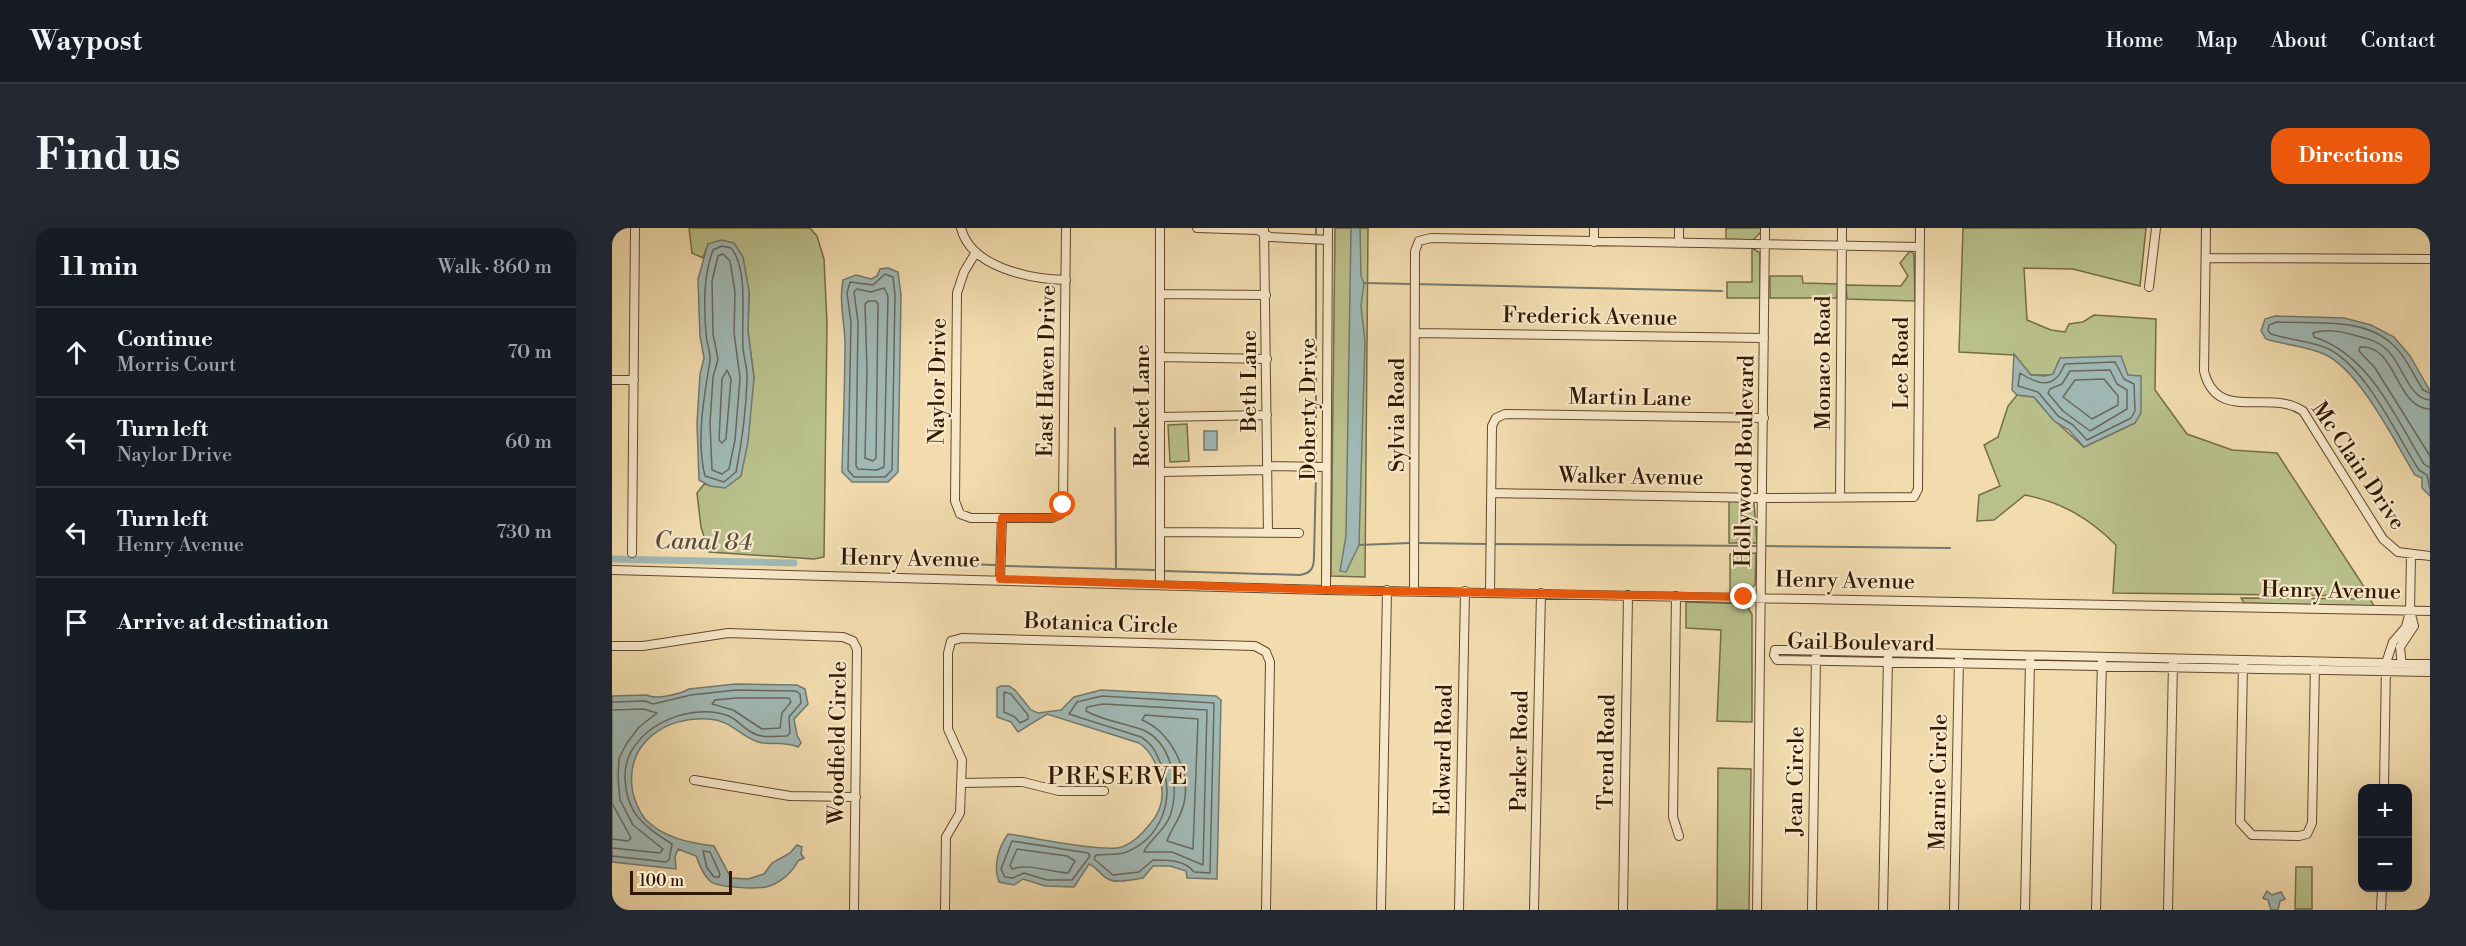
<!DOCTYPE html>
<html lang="en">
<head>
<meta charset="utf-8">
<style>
	:root { --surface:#171b24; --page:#242831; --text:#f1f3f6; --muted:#9ea1a6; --line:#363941; --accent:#ea580c }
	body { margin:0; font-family:"Libre Bodoni",serif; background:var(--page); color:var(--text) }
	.controls { position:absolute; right:18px; bottom:18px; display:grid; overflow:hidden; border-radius:12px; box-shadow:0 6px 24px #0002 }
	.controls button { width:54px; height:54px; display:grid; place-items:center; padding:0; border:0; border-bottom:2px solid var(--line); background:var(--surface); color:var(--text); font:30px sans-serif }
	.scale { position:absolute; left:18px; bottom:15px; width:102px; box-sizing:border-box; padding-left:6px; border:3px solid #331800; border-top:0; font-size:16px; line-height:21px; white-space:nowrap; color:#331800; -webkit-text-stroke:4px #f7e8ca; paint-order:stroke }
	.stop { position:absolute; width:18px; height:18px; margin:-14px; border:4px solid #ea580c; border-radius:50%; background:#fff }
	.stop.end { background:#ea580c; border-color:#fff; box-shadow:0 2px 6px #0008 }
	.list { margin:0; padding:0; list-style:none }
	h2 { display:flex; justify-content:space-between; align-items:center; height:78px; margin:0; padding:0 24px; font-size:26px }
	h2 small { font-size:20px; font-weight:400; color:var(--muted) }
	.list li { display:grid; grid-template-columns:39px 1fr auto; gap:18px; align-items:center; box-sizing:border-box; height:90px; padding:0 24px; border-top:2px solid var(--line) }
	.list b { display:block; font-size:22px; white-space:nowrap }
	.list p { margin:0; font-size:20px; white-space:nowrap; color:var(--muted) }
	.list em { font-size:20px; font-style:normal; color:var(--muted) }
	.icon { flex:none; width:33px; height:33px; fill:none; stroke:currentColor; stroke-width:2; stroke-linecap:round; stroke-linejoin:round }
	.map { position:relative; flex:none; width:1818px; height:682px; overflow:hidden; border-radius:18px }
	header { display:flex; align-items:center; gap:36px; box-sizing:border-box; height:84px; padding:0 30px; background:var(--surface); border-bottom:2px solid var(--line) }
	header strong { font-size:28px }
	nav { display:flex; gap:33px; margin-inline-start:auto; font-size:21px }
	.intro { display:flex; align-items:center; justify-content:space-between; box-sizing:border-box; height:144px; padding:0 36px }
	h1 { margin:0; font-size:42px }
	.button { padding:15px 27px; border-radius:18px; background:var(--accent); color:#fff; font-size:21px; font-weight:700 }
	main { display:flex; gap:36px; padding:0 36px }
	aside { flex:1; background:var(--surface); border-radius:18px; box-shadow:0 6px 24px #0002 }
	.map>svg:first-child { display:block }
	.green { fill:#b9c08b; stroke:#766c46; stroke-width:1.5 }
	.water { fill:#a0b9b6; stroke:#74796d; stroke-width:1.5 }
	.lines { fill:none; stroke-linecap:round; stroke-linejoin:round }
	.shore { stroke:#6a685b; stroke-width:1.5 }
	.stream { stroke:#74796d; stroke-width:2 }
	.canal { stroke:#a0b9b6; stroke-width:7 }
	.minor-casing { stroke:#63492c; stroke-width:10 }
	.minor { stroke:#f7e8ca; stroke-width:8 }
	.route { stroke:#ea580c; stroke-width:8 }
	.labels { text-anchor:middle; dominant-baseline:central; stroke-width:4.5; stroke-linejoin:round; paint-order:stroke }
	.street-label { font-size:22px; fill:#331800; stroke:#f7e8ca }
	.water-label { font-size:24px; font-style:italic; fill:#595040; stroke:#f7e8ca }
	.neighbourhood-label { font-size:24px; letter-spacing:1.5px; fill:#331800; stroke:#f7e8ca }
</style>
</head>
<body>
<header>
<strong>Waypost</strong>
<nav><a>Home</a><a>Map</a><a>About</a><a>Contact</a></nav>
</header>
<div class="intro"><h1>Find us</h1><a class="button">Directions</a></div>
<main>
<aside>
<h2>11 min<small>Walk · 860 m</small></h2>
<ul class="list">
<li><svg class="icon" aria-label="ahead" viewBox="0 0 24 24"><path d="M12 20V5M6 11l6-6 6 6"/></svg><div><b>Continue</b><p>Morris Court</p></div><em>70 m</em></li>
<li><svg class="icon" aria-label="left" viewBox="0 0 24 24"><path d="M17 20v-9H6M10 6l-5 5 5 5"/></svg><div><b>Turn left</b><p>Naylor Drive</p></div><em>60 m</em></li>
<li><svg class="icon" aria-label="left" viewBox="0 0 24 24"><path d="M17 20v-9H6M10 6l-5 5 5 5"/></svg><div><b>Turn left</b><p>Henry Avenue</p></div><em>730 m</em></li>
<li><svg class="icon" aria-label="arrive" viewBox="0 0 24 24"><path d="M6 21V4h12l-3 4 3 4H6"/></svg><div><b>Arrive at destination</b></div></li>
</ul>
</aside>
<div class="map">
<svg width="1818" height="682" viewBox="0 0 1818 682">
	<rect width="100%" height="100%" fill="#f2dcae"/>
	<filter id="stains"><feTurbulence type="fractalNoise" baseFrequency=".00333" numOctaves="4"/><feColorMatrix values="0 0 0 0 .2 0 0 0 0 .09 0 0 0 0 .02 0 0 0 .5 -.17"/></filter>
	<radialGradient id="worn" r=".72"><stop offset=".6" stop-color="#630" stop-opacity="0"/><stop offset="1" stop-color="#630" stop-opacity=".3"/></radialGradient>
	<!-- green -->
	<path class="green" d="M77 0H198L205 8 212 31 215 95 212 329 202 331 97 324 89 299 85 265 93 255 98 258 138 174 142 150 136 103 137 63 96 16 91 30 80 25Z
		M723 0H756L753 349 719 348Z
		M1114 0H1149V4L1141 12 1114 11Z
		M1351 0H1534L1528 58 1461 41 1412 40 1415 92 1439 102 1453 104 1457 96 1471 94 1482 87 1544 91 1543 162 1575 206 1620 222 1665 225 1758 368 1501 365 1504 317C1478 291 1450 274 1413 267L1382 292 1365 293 1367 267 1388 258 1372 217 1386 209 1396 178 1405 167 1422 169C1437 188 1454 203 1472 219L1523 195 1528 148 1419 147 1402 127 1347 124Z
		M1140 20 1148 25V70H1115V54H1140Z
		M1298 23 1302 26 1303 73 1235 71 1234 57 1289 58 1296 48 1288 35Z
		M1158 48H1190L1191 55 1226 56 1225 70H1158Z
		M575 196 577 233 558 234 556 197Z
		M1117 273 1142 275 1145 315H1117Z
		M1144 325 1143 357 1136 364H1118V326Z
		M1629 370 1758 371 1762 378 1632 375Z
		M1074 374 1137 376V382L1140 386V494L1105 493 1109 402 1074 400Z
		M1106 540 1139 541 1137 682H1105Z
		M1684 639H1700V681H1683Z"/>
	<!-- water -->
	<path class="water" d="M739 0H748L749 48 752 55 749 78 753 113 747 317 734 344 728 343 734 308Z
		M109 12 122 15 131 29 137 63 136 103 142 150 136 214 129 248 113 260 98 258 87 252 85 195 88 146 92 130 88 108 86 51 96 16Z
		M276 40 286 44 289 67 286 244 276 254H240L230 244C231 200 233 157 233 113 232 92 227 72 231 52L244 47 259 51 265 48 268 41Z
		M1663 88 1732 90 1759 97 1782 109 1798 128 1818 163V268L1810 260V250L1803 247C1783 214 1747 141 1712 126 1694 118 1673 117 1654 111L1649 103 1653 91Z
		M1402 126 1419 147 1433 148 1441 146 1448 130 1509 128 1516 147 1529 148V185L1523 195 1472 219 1457 202 1442 193 1422 169 1405 167 1400 162Z
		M592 203H605V222H592Z
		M124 456 185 457 193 461 196 476 182 491 185 507 189 515 186 519C171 512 160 518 146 514 128 508 118 492 97 491 55 488 15 513 20 559 21 569 27 584 34 592 52 610 78 615 102 618L119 650 136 651 152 646 160 635 178 625 185 617 190 619 189 626 192 630 186 633C180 645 167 656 154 659 143 661 106 660 98 653 90 646 88 637 84 628L66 621 63 629 64 641 0 634V468L35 467C43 472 69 466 77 461Z
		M389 458H397L403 462 419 482 426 485 449 482 462 469 489 462 604 468 609 472 605 651 575 650 574 643 558 638H541L531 650C522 651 504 656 496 651 489 648 486 640 477 636L462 659 433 658 411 651 402 657 387 654C381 639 386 620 396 606 419 609 492 625 510 619 521 615 531 605 538 596 546 587 551 575 550 562 548 545 542 525 527 515L435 486 406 504 399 494 385 489V460Z
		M1655 663 1660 667 1669 664 1673 671 1668 673 1666 682H1659L1656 672 1651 670Z"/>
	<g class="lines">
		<!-- shore -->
		<path class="shore" d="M110 18 119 20C137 41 129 93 131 120 132 131 136 142 135 152 134 183 130 214 124 244L112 254 93 248C84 212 92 169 98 133 99 124 94 114 94 105 92 77 91 49 101 22Z
			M111 26 118 33 123 64 122 104 128 150 123 212 117 241 110 246 100 242 98 195 101 149 106 131 101 106 100 53 106 28Z
			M273 46 281 49 283 67 280 242 273 249H242L236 242 239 94 235 65 238 54 261 57Z
			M272 60 276 68 272 239 265 242 246 241 244 238 246 94 242 64 245 61 259 64Z
			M256 73H264L266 76 264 230 261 233 253 230 255 143 253 76Z
			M1503 134 1512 151 1522 156 1523 183 1519 190 1475 212 1461 197 1446 188 1426 164 1406 158 1408 145C1417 151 1435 161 1445 149 1449 146 1450 140 1453 136Z
			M115 142 119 151 114 211 110 215 107 212 110 151Z
			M1498 142 1505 156 1515 162V181L1478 203 1451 183 1436 165 1438 161 1450 156 1458 143Z
			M1492 151 1506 168V177L1480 191 1451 169 1463 152Z
			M1818 165 1811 162C1801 146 1793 127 1779 115 1750 89 1701 96 1665 94L1657 97 1656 103 1659 106C1678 112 1699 113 1717 121 1755 141 1784 206 1807 242L1815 247 1818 261
			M1818 172C1796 171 1790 133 1773 120 1764 112 1750 109 1738 106 1728 103 1712 101 1701 105L1702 109C1758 127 1783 189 1812 236L1818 240
			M1818 181C1783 180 1785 116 1748 119L1747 123 1763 140 1818 228
			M392 464 399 466 416 487V491L408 495 403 489 392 484Z
			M490 468 602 475 598 645 582 644C573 632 556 632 541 632L527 644 501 647 482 631 484 627C492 626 504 627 512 625 550 611 565 568 548 534 543 522 540 516 529 509L457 486 465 474Z
			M124 470H177L179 474 170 485 168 500 150 501 121 482 100 476 103 472Z
			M0 474 33 473 41 476 79 467 124 462 184 463 188 466 189 475 177 489 178 505 175 508C163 508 150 511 139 504 132 500 125 492 117 488 76 472 12 502 13 549 14 586 32 598 60 616L57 632 54 634 0 628
			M491 476 595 482 591 637 560 624H532C533 617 554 601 558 588 568 561 561 515 531 502 513 495 491 493 474 483L475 479Z
			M0 482 31 481 45 485 27 499 15 515 7 530 6 549 8 572 21 597 51 621 48 625 0 620
			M533 487 586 491 581 621 555 613C559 601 569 590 572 575 579 544 559 504 530 492Z
			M0 575 19 610 16 613 0 611
			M400 613 476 625 478 628 460 652H435L412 645 401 650 393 649 389 641Z
			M405 621 455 628 463 633 456 645C438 644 415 635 400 641L398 637Z
			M91 623 98 624 108 646 107 649H102L95 640Z"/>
		<!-- stream -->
		<path class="stream" d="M704 6V0
			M752 55 1110 63
			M503 200 504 341
			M704 234V14
			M806 315 875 316
			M883 316 1146 318
			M747 317 798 315
			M1152 318 1338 320
			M323 335 383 337
			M394 338 542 342
			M553 343 688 347C700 345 702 339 702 328L704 246"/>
		<!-- canal -->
		<path class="canal" d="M0 331 182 335"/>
		<!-- minor casing -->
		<g class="minor-casing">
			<path id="minor" d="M349 0C359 40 419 51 454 52
				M585 0 646 2 658 9 716 12
				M652 0 656 305
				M1594 0 1592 143C1605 196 1657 160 1691 183L1771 311 1786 324 1818 328
				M982 14V0
				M1067 15V0
				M364 24 352 44 345 65 343 273 348 286 359 290H440L449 286 451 277 454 0
				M1594 30 1818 31
				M1537 59 1544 0
				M548 66 654 67
				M803 105 1152 110
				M548 129 655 131
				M0 152H22
				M548 189 655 187
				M655 238 713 239
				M548 244 655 242
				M879 265 1150 270 1302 269 1306 261 1308 0
				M1228 270 1230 0
				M548 304 687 305
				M20 325 23 0
				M0 342 714 362 1818 383
				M388 351 390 290
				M548 357V0
				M714 362 716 0
				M802 362 803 23 807 13 819 10 1308 19
				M878 364 880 198 884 190 893 186 1152 190
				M1064 368 1061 589 1067 608
				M0 418H31L116 405 231 409 241 413 245 421 242 682
				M1631 436 1628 594 1640 607 1687 608 1695 606 1700 595 1703 436
				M1818 436 1174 422H1163L1162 427 1165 432 1818 444
				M1790 438 1788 419 1802 398 1798 383
				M82 552 178 568 244 569
				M349 555 411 554 447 563H492
				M1772 560 1774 435 1781 414 1794 399 1798 383 1799 327
				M0 681 3 682
				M333 682 334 609 348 585 350 532 336 501V425L339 413 350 410 643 418 654 424 658 434 654 682
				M769 682 775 362
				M847 682 853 363
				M922 682 929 365
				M1011 682 1016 367
				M1145 682 1153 0
				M1200 682 1204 428
				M1271 682 1276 429
				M1342 682 1347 430
				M1413 682 1418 432
				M1484 682 1490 432
				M1556 682 1561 435
				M1769 682 1770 660"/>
		</g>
		<!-- minor -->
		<use href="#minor" class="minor"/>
	</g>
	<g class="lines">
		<!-- route -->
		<path class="route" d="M451 277 449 286 440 290H390L388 351 714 362 1132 369"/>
	</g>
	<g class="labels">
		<!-- street labels -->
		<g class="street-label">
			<text transform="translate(978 89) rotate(1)">Frederick Avenue</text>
			<text transform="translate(1211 135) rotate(-90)">Monaco Road</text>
			<text transform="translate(1289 135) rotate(-90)">Lee Road</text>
			<text transform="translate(435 143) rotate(-89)">East Haven Drive</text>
			<text transform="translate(326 153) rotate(-89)">Naylor Drive</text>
			<text transform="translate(637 153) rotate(-90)">Beth Lane</text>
			<text transform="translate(1018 170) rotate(1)">Martin Lane</text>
			<text transform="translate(530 178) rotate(-90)">Rocket Lane</text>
			<text transform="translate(696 181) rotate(-90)">Doherty Drive</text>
			<text transform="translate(785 187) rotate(-90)">Sylvia Road</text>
			<text transform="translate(1133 233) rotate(-89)">Hollywood Boulevard</text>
			<text transform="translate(1746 238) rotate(56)">Mc Clain Drive</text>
			<text transform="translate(1019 249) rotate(1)">Walker Avenue</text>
			<text transform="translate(298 331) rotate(1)">Henry Avenue</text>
			<text transform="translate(1233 353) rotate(1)">Henry Avenue</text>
			<text transform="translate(1719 363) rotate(1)">Henry Avenue</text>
			<text transform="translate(489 396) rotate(2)">Botanica Circle</text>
			<text transform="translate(1249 415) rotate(1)">Gail Boulevard</text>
			<text transform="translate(226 515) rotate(-89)">Woodfield Circle</text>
			<text transform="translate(832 522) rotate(-89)">Edward Road</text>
			<text transform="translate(908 523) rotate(-89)">Parker Road</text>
			<text transform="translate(995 524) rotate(-89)">Trend Road</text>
			<text transform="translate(1184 553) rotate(-89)">Jean Circle</text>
			<text transform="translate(1327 554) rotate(-89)">Marnie Circle</text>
		</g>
		<!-- water labels -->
		<g class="water-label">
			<text transform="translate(91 314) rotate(1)">Canal 84</text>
		</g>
		<!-- neighbourhood labels -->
		<g class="neighbourhood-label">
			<text x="506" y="549">PRESERVE</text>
		</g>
	</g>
	<rect width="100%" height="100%" filter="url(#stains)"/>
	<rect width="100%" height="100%" fill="url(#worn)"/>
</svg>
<div class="controls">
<button>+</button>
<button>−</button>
</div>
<div class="scale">100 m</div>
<div class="stop" style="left:451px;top:277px"></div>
<div class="stop end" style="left:1132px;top:369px"></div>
</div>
</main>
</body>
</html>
